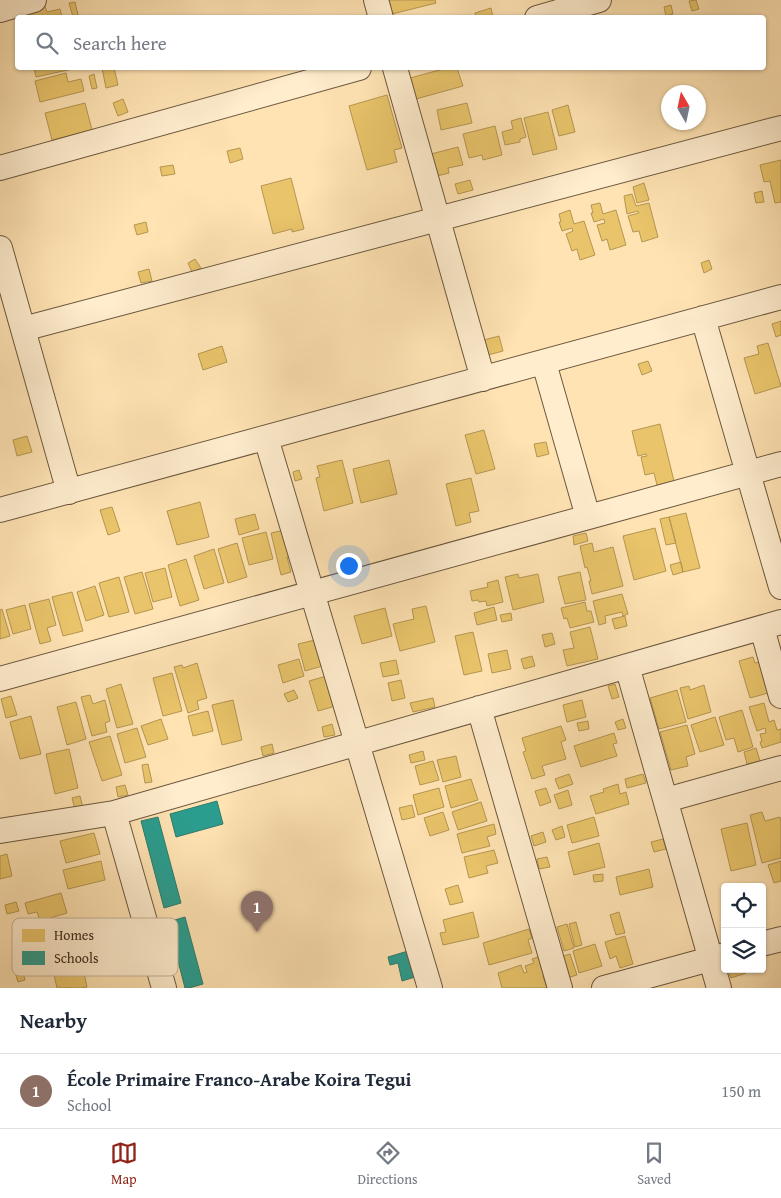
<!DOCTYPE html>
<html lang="en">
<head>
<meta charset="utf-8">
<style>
	:root { --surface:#fff; --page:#f6f6f7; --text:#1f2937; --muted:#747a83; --line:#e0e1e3; --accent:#8f2418 }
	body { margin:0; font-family:"Gentium Book Plus",serif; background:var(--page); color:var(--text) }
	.controls { position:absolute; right:15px; bottom:15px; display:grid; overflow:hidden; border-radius:5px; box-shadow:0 1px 4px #0004 }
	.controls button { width:45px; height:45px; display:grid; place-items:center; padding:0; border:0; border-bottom:1px solid var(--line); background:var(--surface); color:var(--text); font:25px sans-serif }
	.compass { position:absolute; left:661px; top:85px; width:45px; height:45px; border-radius:50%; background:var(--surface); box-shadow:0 1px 4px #0004; rotate:351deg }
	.you { position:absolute; left:348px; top:565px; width:18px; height:18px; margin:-12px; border:4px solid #fff; border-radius:50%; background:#1a73e8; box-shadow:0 0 0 8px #1a73e833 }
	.badge { display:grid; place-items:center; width:32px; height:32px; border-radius:50%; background:var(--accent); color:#fff; font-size:16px; font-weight:700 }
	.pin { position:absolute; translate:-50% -41px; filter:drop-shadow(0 1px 2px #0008) }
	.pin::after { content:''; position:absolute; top:26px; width:18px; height:15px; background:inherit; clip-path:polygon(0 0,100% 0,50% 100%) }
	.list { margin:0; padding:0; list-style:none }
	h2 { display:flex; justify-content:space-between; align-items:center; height:65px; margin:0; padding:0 20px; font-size:21px }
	h2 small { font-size:16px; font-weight:400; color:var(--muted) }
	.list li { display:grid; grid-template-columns:32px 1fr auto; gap:15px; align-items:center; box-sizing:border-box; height:75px; padding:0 20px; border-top:1px solid var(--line) }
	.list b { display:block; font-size:19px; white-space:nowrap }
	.list p { margin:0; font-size:16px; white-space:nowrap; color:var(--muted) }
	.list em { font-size:16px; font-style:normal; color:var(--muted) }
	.icon { flex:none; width:28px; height:28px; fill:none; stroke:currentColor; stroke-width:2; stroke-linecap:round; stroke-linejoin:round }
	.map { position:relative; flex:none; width:781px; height:988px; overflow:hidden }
	.search { position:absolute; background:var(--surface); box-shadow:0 1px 4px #0004; left:15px; right:15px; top:15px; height:55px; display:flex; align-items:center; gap:12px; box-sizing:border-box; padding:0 18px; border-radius:5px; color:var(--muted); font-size:19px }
	.sheet { height:140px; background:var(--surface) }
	nav { display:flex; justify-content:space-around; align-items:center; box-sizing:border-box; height:70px; border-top:1px solid var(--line); background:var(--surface); font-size:14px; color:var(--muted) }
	nav a { display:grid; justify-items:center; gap:2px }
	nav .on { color:var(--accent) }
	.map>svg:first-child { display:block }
	.homes { fill:#e9c46a; stroke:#b59651 }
	.schools { fill:#2a9d8f; stroke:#2f7a6b }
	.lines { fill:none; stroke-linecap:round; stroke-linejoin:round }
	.minor-casing { stroke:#6c583f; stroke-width:26 }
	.minor { stroke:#ffedce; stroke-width:24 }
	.key { fill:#ffedce; stroke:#c4b297; stroke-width:1 }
	.key-label { font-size:14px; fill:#3b2a18 }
</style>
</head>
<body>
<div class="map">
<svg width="781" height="988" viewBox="0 0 781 988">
	<rect width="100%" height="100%" fill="#ffe3b3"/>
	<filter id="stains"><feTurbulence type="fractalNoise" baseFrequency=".004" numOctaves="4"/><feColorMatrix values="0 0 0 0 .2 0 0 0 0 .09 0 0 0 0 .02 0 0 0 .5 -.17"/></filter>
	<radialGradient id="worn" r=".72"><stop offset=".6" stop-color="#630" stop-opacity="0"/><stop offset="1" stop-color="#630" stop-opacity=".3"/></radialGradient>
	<!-- homes -->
	<path class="homes" d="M389 0H435L436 3 392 14Z
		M696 0 699 9 692 11 689 1Z
		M75 2 78 15 73 17 69 3Z
		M44 3 47 12 60 9 62 17 18 18 16 9Z
		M671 5 673 14 666 16 664 7Z
		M491 8 493 18H476L475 13Z
		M34 68H77L36 77Z
		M102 68H114L118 85 106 88Z
		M447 68H457L463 86 416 99 410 78Z
		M66 73 68 82 81 79 84 91 40 102 35 81Z
		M94 74 97 88 92 89 89 76Z
		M387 95 402 148 394 150 397 162 367 170 349 106Z
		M123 99 128 112 118 116 113 103Z
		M85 103 92 130 52 140 45 113Z
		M467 103 472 123 441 130 437 110Z
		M568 105 575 132 559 136 552 110Z
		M548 112 557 149 533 155 524 118Z
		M521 118 526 137 520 139V142L505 145 502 132 513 129 511 121Z
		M495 126 502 155 483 160 482 155 469 158 463 134Z
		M458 147 463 165 448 168 449 173 437 176 431 154Z
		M240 148 243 159 230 163 227 151Z
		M781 160V202L775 203 770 181 764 182 760 165Z
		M173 165 175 174 162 176 160 167Z
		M291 178 304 229 292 232V229L273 234 261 186Z
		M470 180 473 190 458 194 455 184Z
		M644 183 649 200 637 203 633 187Z
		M762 191 764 202 756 203 754 193Z
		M632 194 636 206 649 203 658 237 642 242 639 231 633 232 628 216 639 213 638 211 627 214 624 196Z
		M600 203 603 214 616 210 626 245 610 250 607 239 602 241 597 225 605 223 604 219 594 222 591 213H593L591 205Z
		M570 210 574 224 584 221 595 255 580 260 577 249 572 251 566 234 573 231 572 228 562 231 559 222H561L559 214Z
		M146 222 148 232 137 235 134 225Z
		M195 259 201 268 192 272 188 263Z
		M709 260 712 269 704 273 701 263Z
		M149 269 152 281 141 283 138 272Z
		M781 321V335L776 337 772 324Z
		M499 336 503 351 488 355 484 340Z
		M768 343 781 386 755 394 744 358 759 354 757 346Z
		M222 346 227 362 203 370 198 354Z
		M648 361 652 371 642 375 638 364Z
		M660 424 674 481 657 485 654 473 645 475 641 457 647 456 646 454 638 456 632 431Z
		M484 430 495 469 476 474 465 435Z
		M27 436 32 452 17 456 13 440Z
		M546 442 549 454 537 457 534 444Z
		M342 460 353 503 324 511 316 478 320 477 317 466Z
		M389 460 397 494 361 503 353 469Z
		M299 470 302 479 295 481 293 472Z
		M471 478 479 511 469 513 471 522 456 526 446 484Z
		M200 502 209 537 177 545 167 511Z
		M112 507 120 531 108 535 100 510Z
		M686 513 700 568 683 572 669 517Z
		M255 514 259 529 239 535 235 519Z
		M669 517 676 543 666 545 660 519Z
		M655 528 666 571 634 580 623 536Z
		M289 529 296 555 287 557 291 572 281 575 271 533Z
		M266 532 273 559 249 565 242 538Z
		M586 533 588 541 574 545 573 536Z
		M237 543 247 577 228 583 218 549Z
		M592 543 594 552 613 547 623 586 592 594 589 581H591L587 567 585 568 580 546Z
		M214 549 224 583 204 589 194 556Z
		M186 559 199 600 180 606 168 565Z
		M681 562 683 572 673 575 670 565Z
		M165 568 172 597 153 602 145 573Z
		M142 572 153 609 135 614 124 577Z
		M580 572 586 600 565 604 558 577Z
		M518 574 519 578 538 574 544 602 513 610 505 577Z
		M119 577 129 612 109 617 99 583Z
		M498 580 503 602 487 606 486 601 479 602 478 600 472 601 470 591 488 587 487 583Z
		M95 586 104 615 86 621 77 592Z
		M72 592 83 631 63 636 52 597Z
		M622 594 628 614 623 616 622 612 605 616 606 623 599 625 593 601Z
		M49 599 56 625 47 628 51 641 40 644 29 604Z
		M585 602 587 611H591L594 622 570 628 567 618 564 619 561 608Z
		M25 605 31 629 13 634 6 610Z
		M426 606 435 642 400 651 393 624 414 619 412 609Z
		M494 607 497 620 477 625 474 613Z
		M385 608 392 636 362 644 354 616Z
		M2 609 10 636 0 639V610Z
		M511 613 512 620 502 622 500 615Z
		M625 616 627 626 615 629 612 619Z
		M590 627 598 659 567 666 563 650 574 648 570 632Z
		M473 632 482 671 464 675 455 636Z
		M552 633 555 644 545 647 542 635Z
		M319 639 326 665 305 671 298 644Z
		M507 650 511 669 492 673 488 654Z
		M532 656 535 666 524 669 521 659Z
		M753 657 755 663 763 661 772 692 750 698 739 661Z
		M299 659 304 676 283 683 278 665Z
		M396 660 399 674 383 677 380 663Z
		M197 663 207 698 197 701 199 709 188 713 174 667 182 665 183 668Z
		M172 673 182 711 163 716 153 678Z
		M330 675 339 705 318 711 309 681Z
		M401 680 405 698 392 701 388 683Z
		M121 684 133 724 117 728 106 689Z
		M615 684 619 697 612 699 608 686Z
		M704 685 711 712 688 719 680 688 689 686 690 690Z
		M294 690 298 698 288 702 284 694Z
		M677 690 686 722 659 729 650 698Z
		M90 695 93 704 105 700 110 721 105 723 107 732 92 736 81 697Z
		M11 696 17 715 6 718 1 699Z
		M433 698 435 707 413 712 410 703Z
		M233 700 242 740 222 745 212 705Z
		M582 700 586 717 567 722 563 705Z
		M76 702 86 739 67 745 57 707Z
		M764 703 769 722 774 720 777 730 781 729V742L762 748 760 742 762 741 760 734 766 733 765 728 757 731 749 707Z
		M742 710 753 747 738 752 734 738 726 740 719 717Z
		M208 711 213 731 193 736 188 716Z
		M31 716 41 754 20 759 10 722Z
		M715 717 724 745 700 752 691 725Z
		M161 719 168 739 148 745 141 726Z
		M623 719 626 728 618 730 615 722Z
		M588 721 589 729 579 731 577 723Z
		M332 724 335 735 324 737 322 727Z
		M687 725 695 754 686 757 688 766 671 770 660 732Z
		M561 726 566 740 561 742 566 759 542 766 545 775 532 779 523 752 526 751 522 738Z
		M137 728 146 757 125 763 117 734Z
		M614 733 617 743 613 744 617 756 581 767 574 746Z
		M110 736 122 775 102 781 89 742Z
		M272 744 274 753 263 756 261 747Z
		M756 748 760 761 747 764 744 752Z
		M69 749 78 788 55 794 46 754Z
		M423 751 425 760 411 763 409 755Z
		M456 756 461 777 443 782 437 760Z
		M433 761 439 780 420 785 415 766Z
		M148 764 152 782 145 783 142 765Z
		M569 774 573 784 559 789 555 779Z
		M643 774 646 783 627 788 625 779Z
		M471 779 478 800 451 808 445 786Z
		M618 784 620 794 626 792 629 804 596 814 590 796 604 792 603 789Z
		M125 785 128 795 118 797 116 787Z
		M439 788 444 807 418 815 413 795Z
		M546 788 551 802 540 806 535 791Z
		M568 790 572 805 559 809 554 795Z
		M80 796 83 808 75 809 72 798Z
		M481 802 487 821 458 830 452 812Z
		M412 805 415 817 402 820 399 808Z
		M443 812 449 830 430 836 424 818Z
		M762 812 765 821 780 817 781 823V858L762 863 750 815Z
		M594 817 599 836 572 843 567 825Z
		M747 823 756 865 731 871 721 829Z
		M494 824 496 834 487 837 490 846 462 853 457 834Z
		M562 826 565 837 556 840 552 830Z
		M543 832 546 842 534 846 531 836Z
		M94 833 100 854 66 863 60 841Z
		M663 839 666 849 654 852 651 842Z
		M599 843 605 867 574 875 568 852Z
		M494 850 498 863 486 866 488 873 469 878 464 857Z
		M7 854 12 876 0 879V856Z
		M547 857 550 867 539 869 537 859Z
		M101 861 105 880 68 889 63 870Z
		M781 861V881L774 883 768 865Z
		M649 869 653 887 620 895 616 877Z
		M603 874V881L594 882 593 875Z
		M458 885 463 902 450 905 445 889Z
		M61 893 67 913 40 921 37 912 28 914 25 903Z
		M16 902 19 911 7 914 5 905Z
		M473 912 479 937 443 945 440 933 446 932 443 920Z
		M619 912 625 933 616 935 610 915Z
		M576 922 582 945 575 947 569 924Z
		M567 924 574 948 564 951 557 927Z
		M529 929 532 938 528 940 532 953 489 965 483 943Z
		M625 936 633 964 620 968 616 956 610 959 605 942Z
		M595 944 602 966 579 973 573 951Z
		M570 954 577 975 567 978 560 957Z
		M545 955 551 973 543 976 547 988H502L498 973 521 965 524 973 527 972 525 966 534 963 532 959Z
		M21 964 25 980 18 982 13 966Z
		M83 968 87 987 82 988H57L54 975Z
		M728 969H745L746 973 731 978Z"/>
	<!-- schools -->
	<path class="schools" d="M217 801 223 824 176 837 170 814Z
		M158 817 181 903 164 908 141 821Z
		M185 917 203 984 189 988H185L168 922Z
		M408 951 415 977 402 981 398 963 390 965 388 957Z"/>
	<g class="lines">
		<!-- minor casing -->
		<g class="minor-casing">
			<path id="minor" d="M376 0 381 18
				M0 10 34 0
				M537 18 599 0
				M395 68 483 379
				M0 168 359 68
				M0 248 69 492
				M703 318 781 587
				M23 329 781 128
				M544 363 588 517
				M266 438 430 988
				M0 510 781 297
				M762 628 781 696
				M627 666 719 988
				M0 679 781 464
				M479 708 560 988
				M666 800 781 768
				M114 813 164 988
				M0 831 114 813 781 622
				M762 944 781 939
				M604 988 725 955"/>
		</g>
		<!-- minor -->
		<use href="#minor" class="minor"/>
	</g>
	<!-- legend -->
	<rect x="12" y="918" width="166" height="58" rx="8" class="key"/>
	<rect x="22" y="929" width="23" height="13" fill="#e9c46a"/>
	<rect x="22" y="951" width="23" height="14" fill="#2a9d8f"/>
	<g class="key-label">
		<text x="54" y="940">Homes</text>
		<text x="54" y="963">Schools</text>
	</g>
	<rect width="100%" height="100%" filter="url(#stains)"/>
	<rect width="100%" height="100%" fill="url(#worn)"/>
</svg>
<div class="controls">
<button><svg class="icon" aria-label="locate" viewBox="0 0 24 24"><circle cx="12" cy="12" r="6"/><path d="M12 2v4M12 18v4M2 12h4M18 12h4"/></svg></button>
<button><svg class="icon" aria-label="layers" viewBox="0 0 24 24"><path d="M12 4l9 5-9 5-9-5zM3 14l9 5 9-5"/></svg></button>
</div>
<svg class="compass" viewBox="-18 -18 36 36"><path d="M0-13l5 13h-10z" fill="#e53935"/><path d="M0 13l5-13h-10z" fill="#747a83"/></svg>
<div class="you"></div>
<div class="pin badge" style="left:257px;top:932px;background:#8d6e63">1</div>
<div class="search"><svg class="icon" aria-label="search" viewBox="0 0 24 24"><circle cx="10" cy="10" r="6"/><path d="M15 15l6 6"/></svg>Search here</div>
</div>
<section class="sheet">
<h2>Nearby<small></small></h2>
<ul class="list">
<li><span class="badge" style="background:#8d6e63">1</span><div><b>École Primaire Franco-Arabe Koira Tegui</b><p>School</p></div><em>150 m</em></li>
</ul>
</section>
<nav>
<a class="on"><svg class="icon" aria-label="map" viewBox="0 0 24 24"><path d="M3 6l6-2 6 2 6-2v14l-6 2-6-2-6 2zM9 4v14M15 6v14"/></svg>Map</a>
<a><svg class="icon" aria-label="directions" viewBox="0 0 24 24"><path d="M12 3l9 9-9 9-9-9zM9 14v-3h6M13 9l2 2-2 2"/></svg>Directions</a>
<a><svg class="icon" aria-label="saved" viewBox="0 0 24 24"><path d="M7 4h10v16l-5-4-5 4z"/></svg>Saved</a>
</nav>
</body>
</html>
